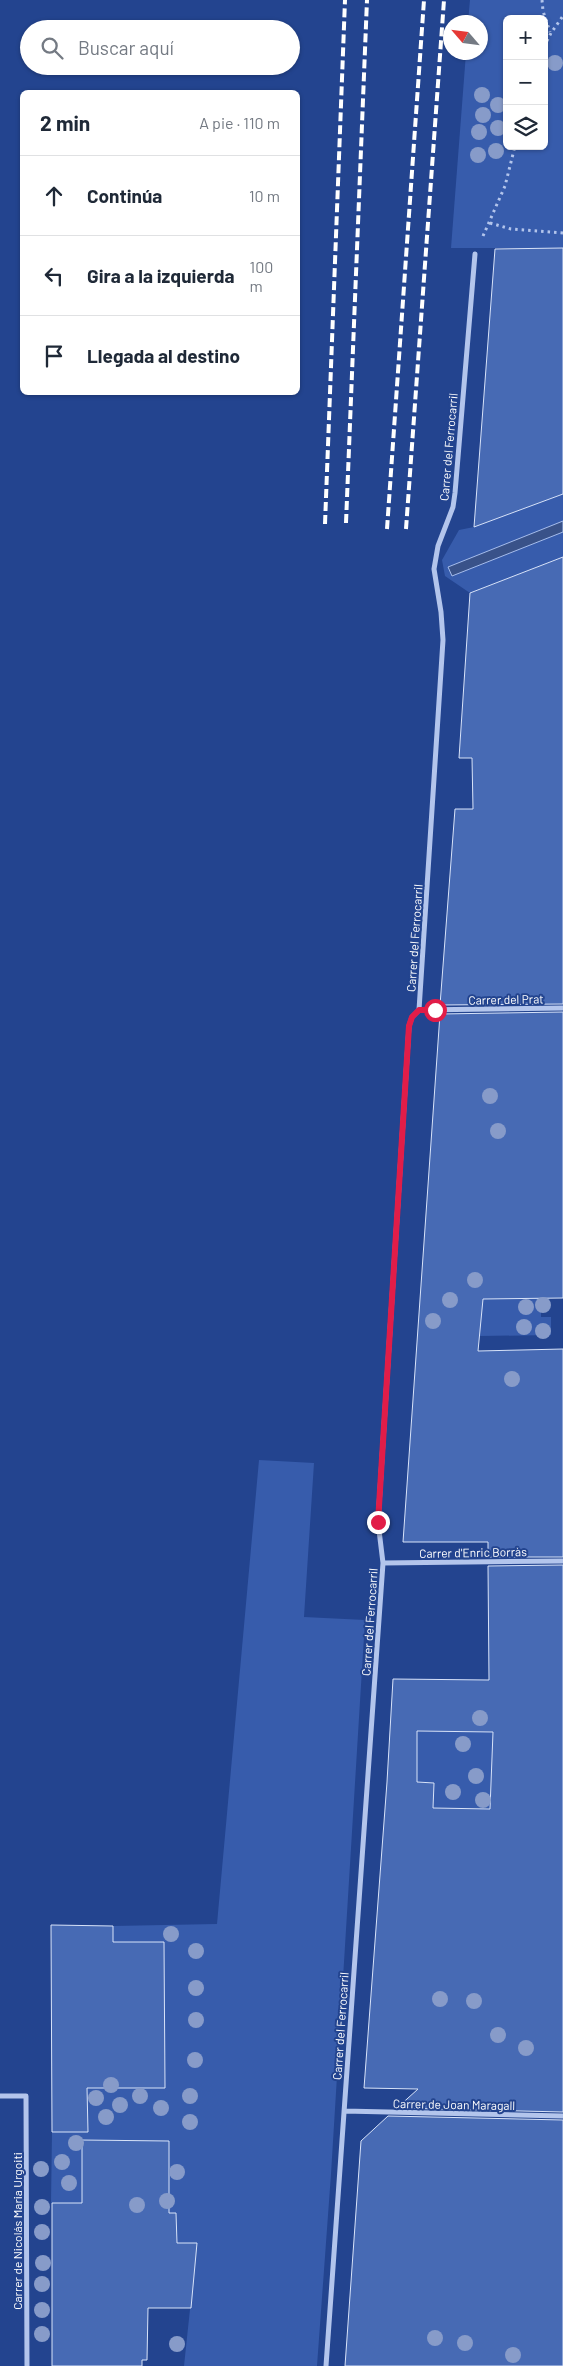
<!DOCTYPE html>
<html lang="es">
<head>
<meta charset="utf-8">
<style>
	:root { --surface:#fff; --page:#f2f2f3; --text:#1f2937; --muted:#747a83; --line:#e0e1e3 }
	body { margin:0; font-family:Barlow,sans-serif; background:var(--page); color:var(--text) }
	.controls { position:absolute; right:15px; top:15px; display:grid; overflow:hidden; border-radius:8px; box-shadow:0 1px 4px #0004 }
	.controls button { width:45px; height:45px; display:grid; place-items:center; padding:0; border:0; border-bottom:1px solid var(--line); background:var(--surface); color:var(--text); font:25px sans-serif }
	.compass { position:absolute; left:443px; top:15px; width:45px; height:45px; border-radius:50%; background:var(--surface); box-shadow:0 1px 4px #0004; rotate:298deg }
	.stop { position:absolute; width:15px; height:15px; margin:-11px; border:4px solid #e11d48; border-radius:50%; background:#fff }
	.stop.end { background:#e11d48; border-color:#fff; box-shadow:0 1px 5px #0008 }
	.list { margin:0; padding:0; list-style:none }
	h2 { display:flex; justify-content:space-between; align-items:center; height:65px; margin:0; padding:0 20px; font-size:21px }
	h2 small { font-size:16px; font-weight:400; color:var(--muted) }
	.list li { display:grid; grid-template-columns:32px 1fr auto; gap:15px; align-items:center; box-sizing:border-box; height:80px; padding:0 20px; border-top:1px solid var(--line) }
	.list b { display:block; font-size:19px; white-space:nowrap }
	.list em { font-size:16px; font-style:normal; color:var(--muted) }
	.icon { flex:none; width:28px; height:28px; fill:none; stroke:currentColor; stroke-width:2; stroke-linecap:round; stroke-linejoin:round }
	.map { position:relative; flex:none; width:563px; height:2366px; overflow:hidden }
	.search { position:absolute; background:var(--surface); box-shadow:0 1px 4px #0004; left:20px; top:20px; width:280px; height:55px; display:flex; align-items:center; gap:12px; box-sizing:border-box; padding:0 18px; border-radius:28px; color:var(--muted); font-size:19px }
	.panel { position:absolute; background:var(--surface); box-shadow:0 1px 4px #0004; left:20px; top:90px; width:280px; height:305px; border-radius:8px }
	.map>svg:first-child { display:block }
	.green { fill:#375cac; fill-rule:evenodd }
	.water { fill:#395289; stroke:#a7beed }
	.building { fill:#476ab4; stroke:#d8e3f9; fill-rule:evenodd }
	.lines { fill:none; stroke-linecap:round; stroke-linejoin:round }
	.path { stroke:#b3c5ec; stroke-width:3; stroke-dasharray:2.5 4; stroke-linecap:butt }
	.street { stroke:#b3c5ec; stroke-width:5 }
	.rail { stroke:#fff; stroke-width:4; stroke-dasharray:9 4; stroke-linecap:butt }
	.tree { fill:#879bc9 }
	.route { stroke:#e11d48; stroke-width:6 }
	.labels { text-anchor:middle; dominant-baseline:central; stroke-width:4; stroke-linejoin:round; paint-order:stroke }
	.street-label { font-size:12px; fill:#fff; stroke:#23448f }
</style>
</head>
<body>
<div class="map">
<svg width="563" height="2366" viewBox="0 0 563 2366">
	<rect width="100%" height="100%" fill="#23448f"/>
	<!-- green -->
	<path class="green" d="M470 0H563V248H451L466 53 480 52V22H468ZM507 19H544V146H507Z
		M563 494V521L448 567 452 576 563 532V557L470 593 445 576 442 560 459 530 474 527Z
		M510 1285 545 1298V1312H541V1317H551V1335L418 1337 421 1286Z
		M259 1460 314 1463 304 1617 365 1620 331 2174 317 2366H184L197 2243H177L176 2213 74 2214 73 2203H51L52 2132 87 2131V2102L80 2088H94V2079L121 2088H165L164 1943 113 1954V1926L217 1924Z
		M390 1731 502 1732 537 1809 433 1808 434 1783 417 1782V1756L402 1740 389 1739Z"/>
	<!-- water -->
	<path class="water" d="M563 521V532L452 576 448 567Z"/>
	<!-- building -->
	<path class="building" d="M563 248V494L474 527 495 249Z
		M563 557V1004L440 1005 455 809H473L472 758H459L470 593Z
		M563 1012V1298L483 1299 478 1351 563 1349V1557H488V1542H403L440 1014Z
		M563 1565V2112L397 2108 418 2089 364 2088 387 1782 393 1679 489 1680 488 1566ZM417 1731 493 1732 490 1809 433 1808 434 1783 417 1782Z
		M51 1925 113 1926V1942H164L165 2088H87L88 2132H52Z
		M388 2116 563 2120V2366H345L361 2141Z
		M82 2140 169 2141V2213H176L177 2243H197L191 2308H148L147 2360H142V2366H52V2203H82Z"/>
	<g class="lines">
		<!-- path -->
		<path class="path" d="M542 0 543 11 550 32
			M544 47 551 33 563 16
			M490 223 511 229 563 233
			M483 236 505 186 515 146"/>
		<!-- street -->
		<path class="street" d="M419 1010 563 1008
			M383 1563 563 1561
			M0 2096H26L27 2366
			M344 2111 563 2116
			M326 2366 383 1563 378 1522 409 1026 412 1017 419 1010 443 640 441 612 434 569 438 546 453 507 455 493 475 254"/>
		<!-- rail -->
		<path class="rail" d="M346 523 367 0
			M325 524 345 0
			M387 529 424 0
			M406 529 444 0"/>
	</g>
	<!-- trees -->
	<g class="tree">
		<circle cx="555" cy="63" r="8"/>
		<circle cx="482" cy="95" r="8"/>
		<circle cx="498" cy="105" r="8"/>
		<circle cx="483" cy="115" r="8"/>
		<circle cx="498" cy="128" r="8"/>
		<circle cx="479" cy="132" r="8"/>
		<circle cx="496" cy="151" r="8"/>
		<circle cx="478" cy="155" r="8"/>
		<circle cx="490" cy="1096" r="8"/>
		<circle cx="498" cy="1131" r="8"/>
		<circle cx="475" cy="1280" r="8"/>
		<circle cx="450" cy="1300" r="8"/>
		<circle cx="543" cy="1305" r="8"/>
		<circle cx="526" cy="1307" r="8"/>
		<circle cx="433" cy="1321" r="8"/>
		<circle cx="524" cy="1327" r="8"/>
		<circle cx="543" cy="1331" r="8"/>
		<circle cx="512" cy="1379" r="8"/>
		<circle cx="480" cy="1718" r="8"/>
		<circle cx="463" cy="1744" r="8"/>
		<circle cx="476" cy="1776" r="8"/>
		<circle cx="453" cy="1792" r="8"/>
		<circle cx="483" cy="1800" r="8"/>
		<circle cx="171" cy="1934" r="8"/>
		<circle cx="196" cy="1951" r="8"/>
		<circle cx="196" cy="1988" r="8"/>
		<circle cx="440" cy="1999" r="8"/>
		<circle cx="474" cy="2001" r="8"/>
		<circle cx="196" cy="2020" r="8"/>
		<circle cx="498" cy="2035" r="8"/>
		<circle cx="526" cy="2048" r="8"/>
		<circle cx="195" cy="2060" r="8"/>
		<circle cx="111" cy="2085" r="8"/>
		<circle cx="140" cy="2096" r="8"/>
		<circle cx="190" cy="2096" r="8"/>
		<circle cx="96" cy="2098" r="8"/>
		<circle cx="120" cy="2105" r="8"/>
		<circle cx="161" cy="2108" r="8"/>
		<circle cx="106" cy="2117" r="8"/>
		<circle cx="190" cy="2122" r="8"/>
		<circle cx="76" cy="2143" r="8"/>
		<circle cx="62" cy="2162" r="8"/>
		<circle cx="41" cy="2169" r="8"/>
		<circle cx="177" cy="2172" r="8"/>
		<circle cx="69" cy="2183" r="8"/>
		<circle cx="167" cy="2201" r="8"/>
		<circle cx="137" cy="2205" r="8"/>
		<circle cx="42" cy="2207" r="8"/>
		<circle cx="42" cy="2232" r="8"/>
		<circle cx="43" cy="2263" r="8"/>
		<circle cx="42" cy="2284" r="8"/>
		<circle cx="42" cy="2310" r="8"/>
		<circle cx="42" cy="2334" r="8"/>
		<circle cx="435" cy="2338" r="8"/>
		<circle cx="465" cy="2343" r="8"/>
		<circle cx="177" cy="2344" r="8"/>
		<circle cx="513" cy="2355" r="8"/>
	</g>
	<g class="lines">
		<!-- route -->
		<path class="route" d="M378 1522 409 1026 412 1017 419 1010H435"/>
	</g>
	<g class="labels">
		<!-- street labels -->
		<g class="street-label">
			<text transform="translate(448 447) rotate(-85)">Carrer del Ferrocarril</text>
			<text transform="translate(414 938) rotate(-86)">Carrer del Ferrocarril</text>
			<text transform="translate(506 999) rotate(-1)">Carrer del Prat</text>
			<text transform="translate(473 1552) rotate(-1)">Carrer d'Enric Borràs</text>
			<text transform="translate(369 1622) rotate(-86)">Carrer del Ferrocarril</text>
			<text transform="translate(340 2026) rotate(-86)">Carrer del Ferrocarril</text>
			<text transform="translate(454 2104) rotate(1)">Carrer de Joan Maragall</text>
			<text transform="translate(17 2231) rotate(-90)">Carrer de Nicolás Maria Urgoiti</text>
		</g>
	</g>
</svg>
<div class="controls">
<button>+</button>
<button>−</button>
<button><svg class="icon" aria-label="layers" viewBox="0 0 24 24"><path d="M12 4l9 5-9 5-9-5zM3 14l9 5 9-5"/></svg></button>
</div>
<svg class="compass" viewBox="-18 -18 36 36"><path d="M0-13l5 13h-10z" fill="#e53935"/><path d="M0 13l5-13h-10z" fill="#747a83"/></svg>
<div class="stop" style="left:435px;top:1010px"></div>
<div class="stop end" style="left:378px;top:1522px"></div>
<div class="search"><svg class="icon" aria-label="search" viewBox="0 0 24 24"><circle cx="10" cy="10" r="6"/><path d="M15 15l6 6"/></svg>Buscar aquí</div>
<section class="panel">
<h2>2 min<small>A pie · 110 m</small></h2>
<ul class="list">
<li><svg class="icon" aria-label="ahead" viewBox="0 0 24 24"><path d="M12 20V5M6 11l6-6 6 6"/></svg><div><b>Continúa</b></div><em>10 m</em></li>
<li><svg class="icon" aria-label="left" viewBox="0 0 24 24"><path d="M17 20v-9H6M10 6l-5 5 5 5"/></svg><div><b>Gira a la izquierda</b></div><em>100 m</em></li>
<li><svg class="icon" aria-label="arrive" viewBox="0 0 24 24"><path d="M6 21V4h12l-3 4 3 4H6"/></svg><div><b>Llegada al destino</b></div></li>
</ul>
</section>
</div>
</body>
</html>
